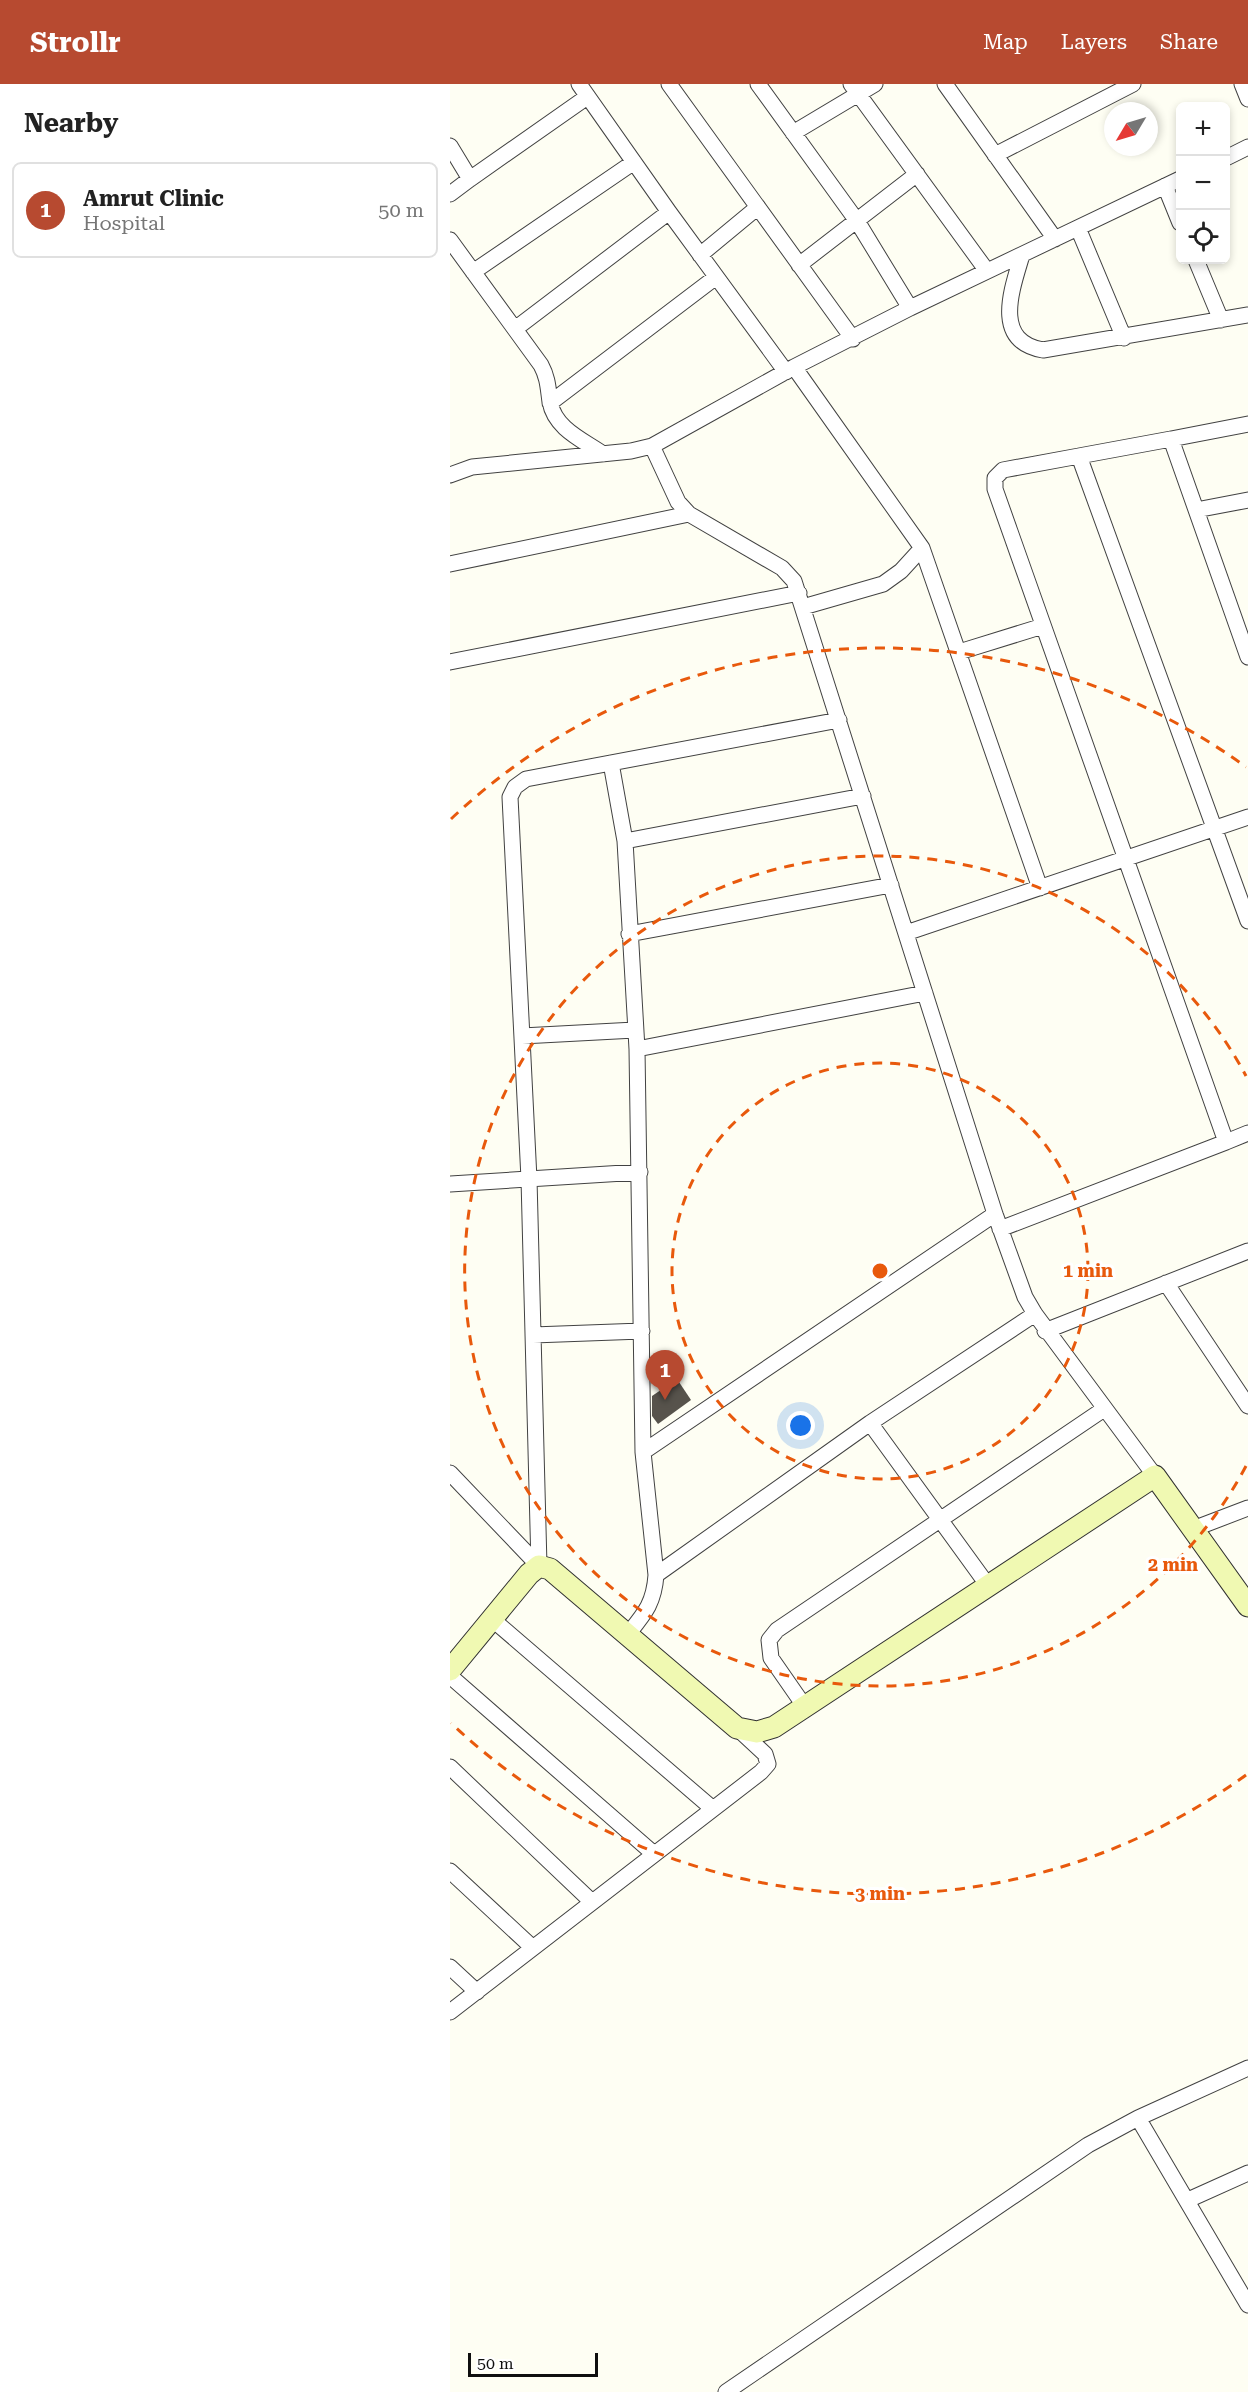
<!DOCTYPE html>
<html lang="en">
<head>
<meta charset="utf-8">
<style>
	:root { --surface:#fff; --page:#f6f6f6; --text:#222; --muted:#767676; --line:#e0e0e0; --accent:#b74a30 }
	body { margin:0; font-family:"Roboto Serif",serif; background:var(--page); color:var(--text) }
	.controls { position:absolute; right:18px; top:18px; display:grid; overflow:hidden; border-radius:9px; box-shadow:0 3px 9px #0003 }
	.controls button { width:54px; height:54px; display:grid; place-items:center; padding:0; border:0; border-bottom:2px solid var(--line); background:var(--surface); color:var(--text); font:30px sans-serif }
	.compass { position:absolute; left:654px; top:18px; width:54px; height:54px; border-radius:50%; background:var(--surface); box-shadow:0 3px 9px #0003; rotate:232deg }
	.scale { position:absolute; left:18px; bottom:15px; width:130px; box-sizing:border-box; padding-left:6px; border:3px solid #0f0f0f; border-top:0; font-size:16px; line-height:21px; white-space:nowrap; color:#0f0f0f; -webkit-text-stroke:4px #fff; paint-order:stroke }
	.you { position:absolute; left:351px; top:1342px; width:21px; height:21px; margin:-15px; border:4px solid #fff; border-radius:50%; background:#1a73e8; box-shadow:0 0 0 9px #1a73e833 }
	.badge { display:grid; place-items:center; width:39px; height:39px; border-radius:50%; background:var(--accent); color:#fff; font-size:20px; font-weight:700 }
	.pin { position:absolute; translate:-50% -50px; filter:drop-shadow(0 2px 3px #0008) }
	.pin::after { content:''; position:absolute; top:32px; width:21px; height:18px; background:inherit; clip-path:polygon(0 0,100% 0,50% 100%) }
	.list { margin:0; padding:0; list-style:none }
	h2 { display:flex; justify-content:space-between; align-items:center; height:78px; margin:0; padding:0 24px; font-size:26px }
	h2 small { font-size:20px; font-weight:400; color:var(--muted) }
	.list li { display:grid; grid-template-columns:39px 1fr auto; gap:18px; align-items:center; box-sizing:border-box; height:96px; margin:0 12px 12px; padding:0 12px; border:2px solid var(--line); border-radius:9px }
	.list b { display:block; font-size:22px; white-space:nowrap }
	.list p { margin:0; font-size:20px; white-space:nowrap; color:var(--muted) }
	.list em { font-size:20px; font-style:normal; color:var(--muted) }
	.icon { flex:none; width:33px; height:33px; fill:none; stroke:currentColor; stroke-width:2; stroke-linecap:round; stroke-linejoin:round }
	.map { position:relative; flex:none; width:798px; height:2308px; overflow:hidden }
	header { display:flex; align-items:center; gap:36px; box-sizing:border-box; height:84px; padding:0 30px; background:var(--accent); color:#fff }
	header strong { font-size:28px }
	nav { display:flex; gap:33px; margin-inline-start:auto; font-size:21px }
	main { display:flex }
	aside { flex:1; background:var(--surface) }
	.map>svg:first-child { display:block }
	.building { fill:#57534c }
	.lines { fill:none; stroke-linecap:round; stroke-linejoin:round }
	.street-casing { stroke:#424242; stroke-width:17 }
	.secondary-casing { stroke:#313131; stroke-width:23 }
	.street { stroke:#fff; stroke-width:15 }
	.secondary { stroke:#f0f9b2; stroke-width:21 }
	.ring { fill:none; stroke:#e8590c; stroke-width:3; stroke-dasharray:10 8 }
	.centre { fill:#e8590c; stroke:#fff; stroke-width:3 }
	.ring-label { font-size:18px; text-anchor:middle; font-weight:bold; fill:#e8590c; stroke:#fff; stroke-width:6; stroke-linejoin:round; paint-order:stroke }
</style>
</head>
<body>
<header>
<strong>Strollr</strong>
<nav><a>Map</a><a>Layers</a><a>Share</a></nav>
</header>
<main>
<aside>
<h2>Nearby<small></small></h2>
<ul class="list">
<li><span class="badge">1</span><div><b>Amrut Clinic</b><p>Hospital</p></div><em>50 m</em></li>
</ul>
</aside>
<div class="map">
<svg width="798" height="2308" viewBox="0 0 798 2308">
	<rect width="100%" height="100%" fill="#fefef3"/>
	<!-- building -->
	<path class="building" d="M227 1295 241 1316 208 1340 202 1332V1312Z"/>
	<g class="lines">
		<!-- street casing -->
		<g class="street-casing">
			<path id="street" d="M129 0 219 128 336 288
				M219 0 403 255
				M308 0 407 137 460 224
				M401 0 537 187
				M495 0 605 155
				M792 0 798 15
				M343 49 425 0
				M0 62 20 95 137 13
				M545 71 683 0
				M776 74 798 63
				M715 102 730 139
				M0 110 20 95
				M628 144 674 254
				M0 156 91 281C98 294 98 304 100 318 105 345 133 356 153 370
				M250 171 308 123
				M572 171C562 205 542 257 593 266L798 231
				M746 176 771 236
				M349 181 467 90
				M23 188 184 78
				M65 245 219 128
				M344 283 472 464 590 804
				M100 319 266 193
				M798 340 721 355 798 573
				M721 355 629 372 798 837
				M202 362 228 418 239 430 332 484 344 497 545 1130 575 1213 585 1230 705 1392
				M0 391 22 383 181 367 202 362 344 283 460 224 730 95
				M746 426 798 416
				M0 480 239 430
				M353 523 433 500 451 487 472 464
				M509 568 593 542
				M0 578 349 509
				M161 679 175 757
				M456 849 798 733
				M179 850 441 801
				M72 952 185 946
				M187 965 475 909
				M776 1058 798 1049
				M0 1100 190 1088
				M550 1145 776 1058 545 405V394L553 386 629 372
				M716 1199 798 1322
				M595 1247 798 1167
				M83 1251 192 1247
				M420 1339 539 1503
				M193 1368 545 1130
				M0 1389 89 1482
				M743 1445 798 1424
				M89 1482 79 1095 60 713 65 703 76 695 389 636
				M206 1491 420 1339 585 1230
				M42 1535 263 1725
				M178 1550C195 1529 204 1519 206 1491L193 1368 187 965 175 757 413 712
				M0 1592 204 1770
				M355 1623 321 1574 319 1556 327 1546 654 1325
				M0 1683 142 1818
				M0 1787 83 1864
				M0 1883 27 1908
				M0 1928 311 1688 318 1680 315 1670 287 1644
				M798 1984 688 2034 798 2221
				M738 2116 798 2089
				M276 2308 638 2061 688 2034"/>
		</g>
		<!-- secondary casing -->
		<g class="secondary-casing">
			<path id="secondary" d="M0 1586 79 1490 89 1482 100 1485 287 1644 307 1648 324 1643 705 1392 798 1522"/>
		</g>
		<!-- street -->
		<use href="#street" class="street"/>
		<!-- secondary -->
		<use href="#secondary" class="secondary"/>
	</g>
	<!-- distance rings -->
	<g class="ring">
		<circle cx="430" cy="1187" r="208"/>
		<path d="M796 1382A415 415 0 1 1 796 992"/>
		<path d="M796 1691A623 623 0 0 1 1 1639M1 735A623 623 0 0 1 796 683"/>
	</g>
	<circle cx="430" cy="1187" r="9" class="centre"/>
	<g class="ring-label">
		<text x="638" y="1193">1 min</text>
		<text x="723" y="1487">2 min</text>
		<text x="430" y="1816">3 min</text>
	</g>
</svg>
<div class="controls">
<button>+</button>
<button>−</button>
<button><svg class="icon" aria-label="locate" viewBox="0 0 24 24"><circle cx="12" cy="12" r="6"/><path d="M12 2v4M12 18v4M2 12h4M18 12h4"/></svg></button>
</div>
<svg class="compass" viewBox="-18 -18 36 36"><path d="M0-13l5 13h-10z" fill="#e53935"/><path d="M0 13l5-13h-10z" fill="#767676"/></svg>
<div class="scale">50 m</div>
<div class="you"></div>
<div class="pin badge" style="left:215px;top:1316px">1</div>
</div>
</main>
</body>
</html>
